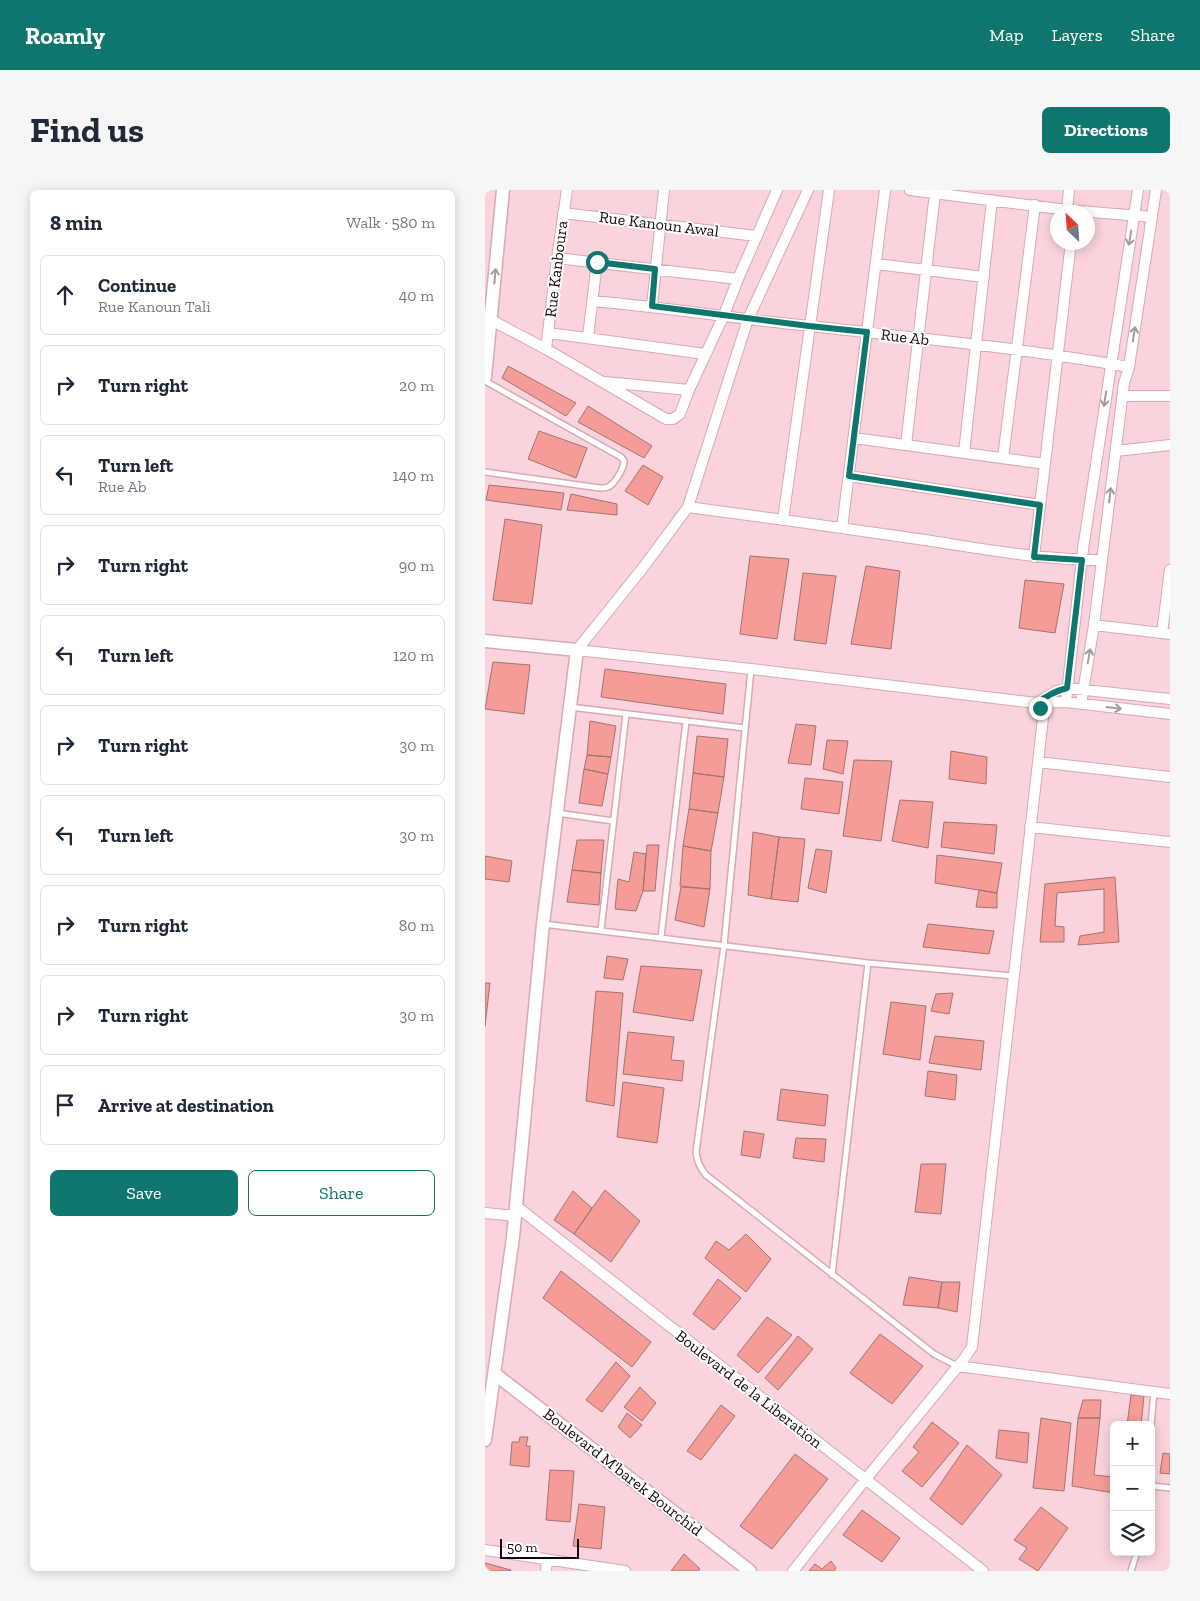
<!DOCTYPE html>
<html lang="en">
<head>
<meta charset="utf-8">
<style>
	:root { --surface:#fff; --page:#f6f6f7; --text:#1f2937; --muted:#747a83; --line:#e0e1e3; --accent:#0f766e }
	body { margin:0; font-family:"Zilla Slab",serif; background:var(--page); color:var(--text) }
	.controls { position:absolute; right:15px; bottom:15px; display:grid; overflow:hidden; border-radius:8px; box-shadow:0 2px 12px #0003 }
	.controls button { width:45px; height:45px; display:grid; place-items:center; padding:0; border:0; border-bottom:1px solid var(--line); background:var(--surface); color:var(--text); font:25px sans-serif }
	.compass { position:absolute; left:565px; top:15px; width:45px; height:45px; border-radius:50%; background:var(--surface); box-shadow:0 2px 12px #0003; rotate:335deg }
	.scale { position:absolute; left:15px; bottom:12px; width:79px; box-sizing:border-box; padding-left:5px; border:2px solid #16070b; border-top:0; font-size:14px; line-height:18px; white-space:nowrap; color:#16070b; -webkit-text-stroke:4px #fff; paint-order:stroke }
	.stop { position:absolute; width:15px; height:15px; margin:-11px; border:4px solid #0f766e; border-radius:50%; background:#fff }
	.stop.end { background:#0f766e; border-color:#fff; box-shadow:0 1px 5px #0008 }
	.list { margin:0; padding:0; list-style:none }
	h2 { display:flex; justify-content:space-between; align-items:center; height:65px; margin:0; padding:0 20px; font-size:21px }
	h2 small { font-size:16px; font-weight:400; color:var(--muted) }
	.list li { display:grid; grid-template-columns:32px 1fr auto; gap:15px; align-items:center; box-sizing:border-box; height:80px; margin:0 10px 10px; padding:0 10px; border:1px solid var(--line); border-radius:8px }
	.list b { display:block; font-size:19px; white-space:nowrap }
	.list p { margin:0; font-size:16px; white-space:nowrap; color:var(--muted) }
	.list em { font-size:16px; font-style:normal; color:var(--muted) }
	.actions { display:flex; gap:10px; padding:15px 20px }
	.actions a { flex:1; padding:11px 0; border:1px solid var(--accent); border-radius:8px; text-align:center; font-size:18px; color:var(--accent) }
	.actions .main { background:var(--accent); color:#fff }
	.icon { flex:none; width:28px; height:28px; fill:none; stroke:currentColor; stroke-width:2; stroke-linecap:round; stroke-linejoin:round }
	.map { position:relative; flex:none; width:685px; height:1381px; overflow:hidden; border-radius:8px }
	header { display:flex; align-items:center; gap:30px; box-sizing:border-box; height:70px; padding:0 25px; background:var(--accent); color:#fff }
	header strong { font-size:24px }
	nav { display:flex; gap:28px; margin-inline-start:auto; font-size:18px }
	.intro { display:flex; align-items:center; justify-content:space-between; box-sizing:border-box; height:120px; padding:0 30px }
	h1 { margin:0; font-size:35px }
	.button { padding:12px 22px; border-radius:8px; background:var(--accent); color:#fff; font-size:18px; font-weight:700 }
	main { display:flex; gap:30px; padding:0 30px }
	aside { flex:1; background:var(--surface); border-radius:8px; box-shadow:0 2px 12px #0003 }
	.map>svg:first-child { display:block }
	.building { fill:#f59c98; stroke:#a07471 }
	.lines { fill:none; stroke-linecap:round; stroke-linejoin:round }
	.service-casing { stroke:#d7a9b4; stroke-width:8 }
	.minor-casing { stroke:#d7a9b4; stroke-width:12 }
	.tertiary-casing { stroke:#d7a9b4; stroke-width:15 }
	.service { stroke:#fff; stroke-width:5 }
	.minor { stroke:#fff; stroke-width:10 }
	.tertiary { stroke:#fff; stroke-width:12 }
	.oneway { stroke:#a29c9d }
	.route { stroke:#0f766e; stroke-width:6 }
	.labels { text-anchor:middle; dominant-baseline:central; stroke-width:4; stroke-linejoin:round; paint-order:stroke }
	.street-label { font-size:16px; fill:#16070b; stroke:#fff }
</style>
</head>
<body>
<header>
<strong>Roamly</strong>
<nav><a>Map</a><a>Layers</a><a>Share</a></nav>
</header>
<div class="intro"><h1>Find us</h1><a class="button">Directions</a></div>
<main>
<aside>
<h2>8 min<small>Walk · 580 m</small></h2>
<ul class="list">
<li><svg class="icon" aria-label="ahead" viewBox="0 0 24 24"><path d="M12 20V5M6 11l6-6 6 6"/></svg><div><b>Continue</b><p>Rue Kanoun Tali</p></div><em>40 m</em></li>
<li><svg class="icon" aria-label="right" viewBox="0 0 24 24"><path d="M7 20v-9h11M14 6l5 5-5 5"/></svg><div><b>Turn right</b></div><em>20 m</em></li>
<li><svg class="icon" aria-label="left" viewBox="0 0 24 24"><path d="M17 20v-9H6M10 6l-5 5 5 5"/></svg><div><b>Turn left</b><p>Rue Ab</p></div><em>140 m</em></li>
<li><svg class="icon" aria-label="right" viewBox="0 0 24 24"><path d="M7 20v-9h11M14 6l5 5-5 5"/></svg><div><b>Turn right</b></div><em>90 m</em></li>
<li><svg class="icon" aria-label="left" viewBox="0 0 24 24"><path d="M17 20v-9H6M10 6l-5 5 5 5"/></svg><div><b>Turn left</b></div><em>120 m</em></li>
<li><svg class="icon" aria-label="right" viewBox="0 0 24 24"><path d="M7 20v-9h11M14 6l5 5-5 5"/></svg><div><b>Turn right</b></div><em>30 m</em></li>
<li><svg class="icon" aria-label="left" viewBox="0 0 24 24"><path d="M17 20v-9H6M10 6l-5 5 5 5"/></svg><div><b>Turn left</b></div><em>30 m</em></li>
<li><svg class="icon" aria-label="right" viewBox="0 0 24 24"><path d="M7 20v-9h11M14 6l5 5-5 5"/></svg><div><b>Turn right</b></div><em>80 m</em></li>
<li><svg class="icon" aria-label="right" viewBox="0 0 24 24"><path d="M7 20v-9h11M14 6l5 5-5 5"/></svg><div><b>Turn right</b></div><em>30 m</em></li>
<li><svg class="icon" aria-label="arrive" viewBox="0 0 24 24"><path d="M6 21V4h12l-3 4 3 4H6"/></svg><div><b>Arrive at destination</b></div></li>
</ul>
<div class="actions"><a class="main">Save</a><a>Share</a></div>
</aside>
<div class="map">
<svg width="685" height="1381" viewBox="0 0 685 1381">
	<rect width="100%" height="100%" fill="#fad3dc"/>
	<!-- building -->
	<path class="building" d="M23 176 91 213 81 226 17 188Z
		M103 216 167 256 159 268 93 232Z
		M54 241 102 258 91 288 43 269Z
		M158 275 178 287 163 315 140 301Z
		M4 295 79 303 76 320 1 310Z
		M86 304 132 314V325L82 320Z
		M20 329 57 335 47 414 8 410Z
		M265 366 304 369 292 449 255 444Z
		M381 376 415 381 406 459 366 454Z
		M318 383 351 386 341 454 309 450Z
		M540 390 579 394 570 443 534 438Z
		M8 472 45 475 39 524 0 519Z
		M120 479 241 494 238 524 116 507Z
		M105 531 131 536 126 567 102 565Z
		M311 534 331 536 326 575 303 573Z
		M212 546 243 549 239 587 208 583Z
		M342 550 363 551 358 584 338 579Z
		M466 561 502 567 501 594 464 589Z
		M102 565 126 567 123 584 99 579Z
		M369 570 407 571 396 651 358 646Z
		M99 579 123 584 117 616 94 613Z
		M208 583 239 587 233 623 204 619Z
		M320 588 358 592 354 624 316 619Z
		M415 610 448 612 443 658 407 651Z
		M204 619 233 623 226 661 198 656Z
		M459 632 512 635 509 664 456 657Z
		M268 642 294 647 286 709 263 705Z
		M294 647 320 649 313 712 286 709Z
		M92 650H119L116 683 87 680Z
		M162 655H174L170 701H158Z
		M198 656 226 661 225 699 195 696Z
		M331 659 347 661 341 703 323 698Z
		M149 662 161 664 158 701 151 721 130 719 133 689 144 692Z
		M452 665 517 673 512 703 450 693Z
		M0 666 27 671 24 692 0 689Z
		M87 680 116 683 114 715 82 712Z
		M630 687 634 752 593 755 595 746 619 742V699L572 703 570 736 579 737V752H555L560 694Z
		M196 697 225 699 219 737 190 730Z
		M494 700 512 703V718L491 717Z
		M443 734 509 741 504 764 438 757Z
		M122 766 143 769 138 790 119 788Z
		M156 776 217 780 208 831 148 822Z
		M0 793H5L0 836Z
		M111 801 138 803 129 916 101 911Z
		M468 803 464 824 446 821 451 804Z
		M406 812 441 816 435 870 398 864Z
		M143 842 189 847 186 870 199 871 197 891 138 884Z
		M450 846 499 851 496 880 444 873Z
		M443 881 472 885 470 910 440 906Z
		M138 892 179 898 172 953 132 947Z
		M296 899 343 905 340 936 292 930Z
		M259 941 279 944 275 968 256 965Z
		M311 948 341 949 339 972 308 968Z
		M436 974H461L456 1024 430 1022Z
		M120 1000 155 1031 126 1072 89 1044Z
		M88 1001 107 1018 89 1044 69 1030Z
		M261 1044 286 1069 261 1102 220 1068 231 1051 244 1060Z
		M76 1081 166 1152 147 1177 58 1108Z
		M424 1087 457 1092 453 1118 418 1115Z
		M233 1089 256 1108 229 1140 208 1124Z
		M457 1092H475L472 1122 453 1118Z
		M282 1127 307 1145 273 1183 252 1165Z
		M395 1144 438 1176 407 1214 365 1183Z
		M313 1146 328 1159 293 1200 280 1188Z
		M131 1172 145 1186 117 1222 101 1210Z
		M155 1197 171 1213 157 1231 139 1217Z
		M646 1205 659 1206 656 1235H642Z
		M598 1210H616L615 1228H593Z
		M236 1215 250 1226 216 1270 202 1261Z
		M142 1223 157 1235 145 1248 133 1237Z
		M556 1228 586 1233 579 1301 548 1298Z
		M593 1228H615L609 1285 629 1287V1303L587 1296Z
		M447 1232 474 1253 437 1297 417 1281 434 1262 428 1257Z
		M514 1240 544 1243 542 1273 511 1268Z
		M35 1247H43L41 1256H45L44 1277 25 1275 27 1252H34Z
		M482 1255 517 1285 477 1335 445 1309Z
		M678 1263 685 1264V1284L675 1283Z
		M310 1264 343 1289 287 1359 255 1336Z
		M65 1280 89 1281 85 1332 61 1330Z
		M94 1314 120 1317 116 1359 88 1356Z
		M556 1317 583 1338 553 1381 534 1369 542 1358 529 1350Z
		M377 1320 415 1348 397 1372 358 1345Z
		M199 1364 215 1379 213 1381H186Z
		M346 1371 351 1378 349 1381H324L330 1374 337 1379Z
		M0 1373 26 1380V1381H0Z"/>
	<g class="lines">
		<!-- service casing -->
		<g class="service-casing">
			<path id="service" d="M0 191 136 267 139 271C139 278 130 294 123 297 121 298 118 298 115 298L0 282
				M266 479 239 755 211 962C212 972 215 978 221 985L449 1164 472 1176
				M85 517 260 538
				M72 623 128 631
				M58 734 383 773 528 786
				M116 740 141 524
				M176 747 201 531
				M347 1085 383 773
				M666 1235 669 1202
				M666 1296 685 1298
				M646 1381 652 1362"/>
		</g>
		<!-- minor casing -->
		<g class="minor-casing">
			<path id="minor" d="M425 0 582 20 667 27
				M582 20 584 0
				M78 23 271 46
				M72 68 253 89
				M391 74 499 87
				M107 111C180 117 252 129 325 136 431 148 538 158 644 177
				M167 116 179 0
				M0 129 6 130 61 159 181 229H188L195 224 204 200 239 125 253 89 292 0
				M64 143 220 164
				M103 147 112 72
				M61 159 72 68 82 0
				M120 192 204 200
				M638 206H685
				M369 248 560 274
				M421 255 450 3
				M631 261 685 255
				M479 263 507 10
				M518 268 550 15
				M364 286 555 315
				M203 317C280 327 356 338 433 349 494 358 555 370 617 370
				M298 330 344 0
				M357 338 400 0
				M549 367 586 52
				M609 435 685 444
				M677 443 685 380
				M92 460 266 479 551 513 581 512 685 524
				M92 460 157 379 203 317 263 129 323 0
				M581 512 598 359 653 0
				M552 513 571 501 582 498 685 509
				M596 514 609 435 639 193 644 177 671 0
				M553 572 685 587
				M545 637 685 652
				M31 1016 498 1381
				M0 1023 30 1026
				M472 1176 685 1204
				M0 1360 140 1381
				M61 1381 62 1370
				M308 1381 380 1290 479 1169 487 1157 558 528 555 519 551 513"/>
		</g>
		<!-- tertiary casing -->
		<g class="tertiary-casing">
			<path id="tertiary" d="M0 187 18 0
				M0 451 92 460 58 734 28 1047 0 1250
				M10 1184 265 1381"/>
		</g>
		<!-- service -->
		<use href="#service" class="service"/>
		<!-- minor -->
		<use href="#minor" class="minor"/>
		<!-- tertiary -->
		<use href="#tertiary" class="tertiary"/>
	</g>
	<!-- one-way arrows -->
	<defs><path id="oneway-shaft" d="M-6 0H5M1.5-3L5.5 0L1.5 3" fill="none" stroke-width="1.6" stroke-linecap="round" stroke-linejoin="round" transform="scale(1.25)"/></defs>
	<g class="oneway">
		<use href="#oneway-shaft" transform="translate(645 48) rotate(99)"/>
		<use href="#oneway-shaft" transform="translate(10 86) rotate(-85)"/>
		<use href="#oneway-shaft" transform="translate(649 144) rotate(-81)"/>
		<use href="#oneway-shaft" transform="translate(620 209) rotate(98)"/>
		<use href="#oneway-shaft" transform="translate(625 305) rotate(-83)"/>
		<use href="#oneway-shaft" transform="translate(604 466) rotate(-80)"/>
		<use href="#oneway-shaft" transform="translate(629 518) rotate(7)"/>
	</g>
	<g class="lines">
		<!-- route -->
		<path class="route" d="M112 72 170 79 167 116 324 136 382 142 364 286 555 315 549 367 597 370 582 498C570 501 561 506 551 514L555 518"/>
	</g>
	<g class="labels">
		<!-- street labels -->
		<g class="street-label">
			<text transform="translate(174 34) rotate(7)">Rue Kanoun Awal</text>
			<text transform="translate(71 79) rotate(-83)">Rue Kanboura</text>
			<text transform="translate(420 147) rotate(7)">Rue Ab</text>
			<text transform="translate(264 1199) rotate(38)">Boulevard de la Liberation</text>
			<text transform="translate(138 1282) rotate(38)">Boulevard M'barek Bourchid</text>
		</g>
	</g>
</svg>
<div class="controls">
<button>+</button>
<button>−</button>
<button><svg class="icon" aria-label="layers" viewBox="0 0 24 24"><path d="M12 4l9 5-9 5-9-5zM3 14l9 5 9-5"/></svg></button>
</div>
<svg class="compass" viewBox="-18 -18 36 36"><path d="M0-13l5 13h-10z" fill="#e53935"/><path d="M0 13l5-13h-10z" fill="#747a83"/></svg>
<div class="scale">50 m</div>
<div class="stop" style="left:112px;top:72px"></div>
<div class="stop end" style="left:555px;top:518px"></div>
</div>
</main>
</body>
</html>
